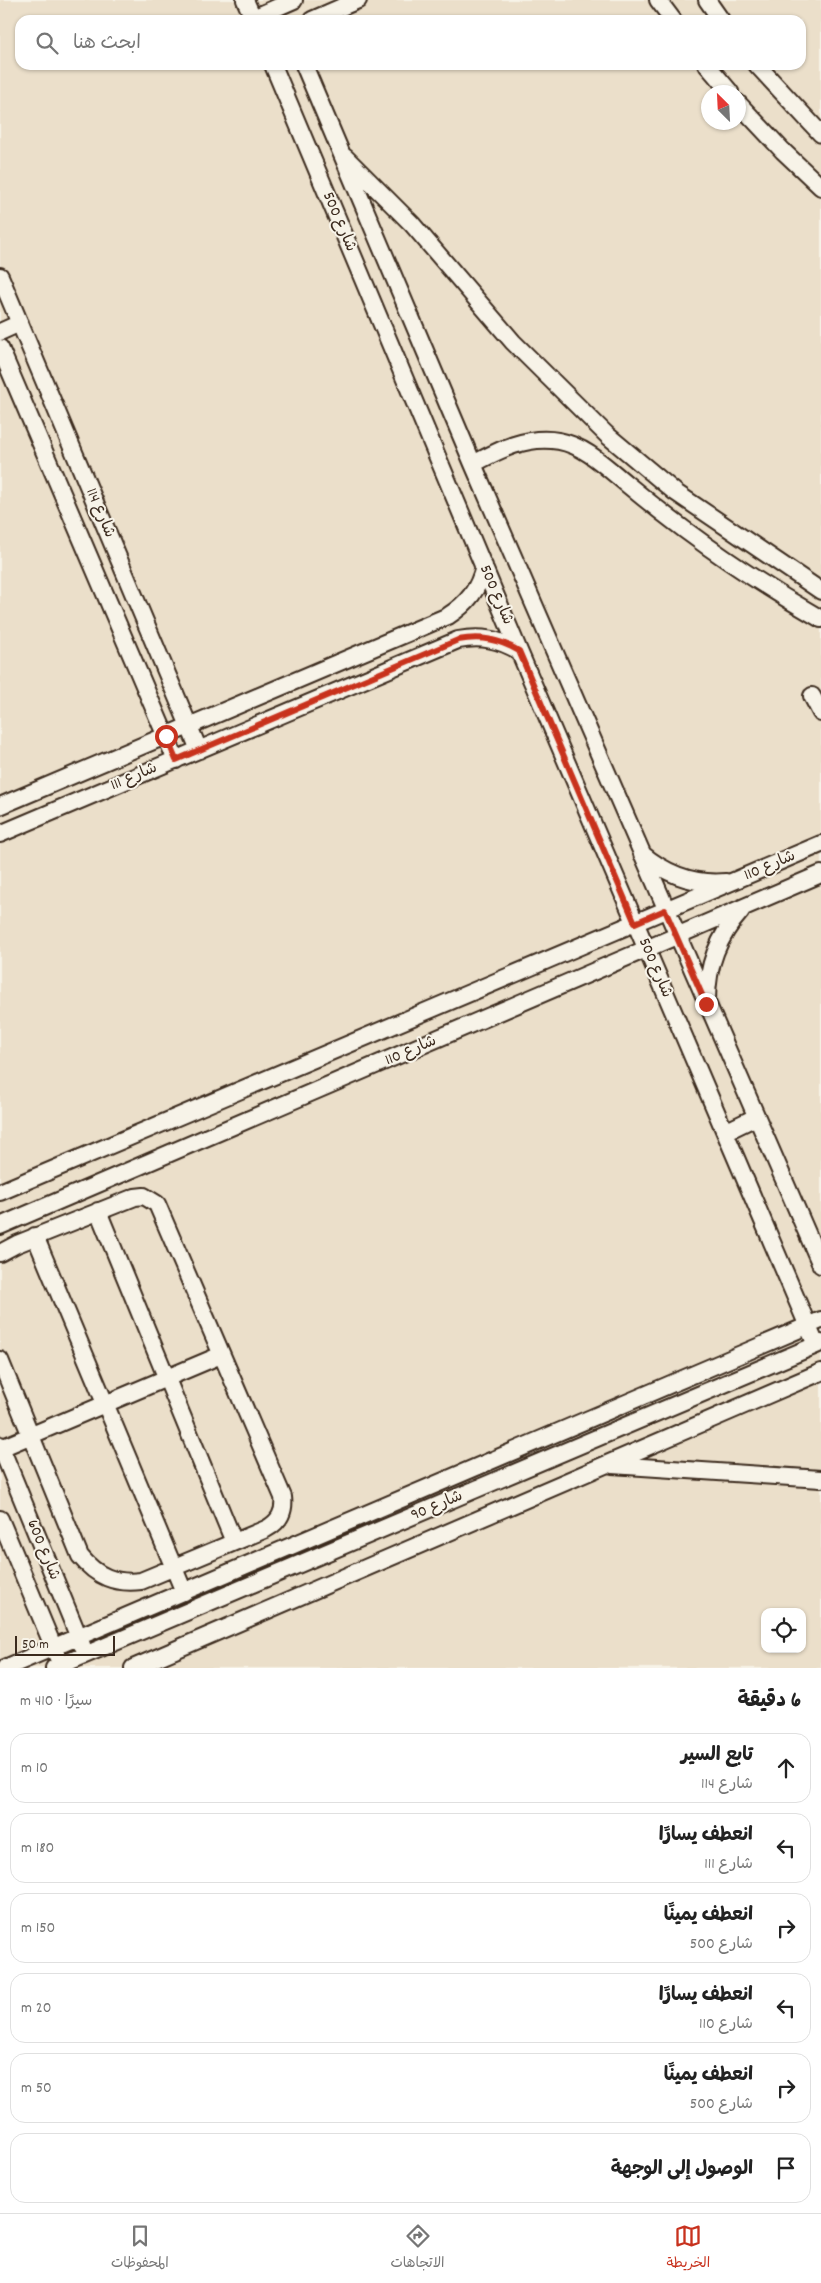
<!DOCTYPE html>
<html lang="ar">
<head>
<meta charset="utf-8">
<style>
	:root { --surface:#fff; --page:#f6f6f6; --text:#222; --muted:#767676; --line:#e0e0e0; --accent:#c8321e }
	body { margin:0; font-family:Dekko,"Playpen Sans Arabic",sans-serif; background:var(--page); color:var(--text); direction:rtl }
	.controls { position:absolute; right:15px; bottom:15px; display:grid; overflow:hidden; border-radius:10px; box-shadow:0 1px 4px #0004 }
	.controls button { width:45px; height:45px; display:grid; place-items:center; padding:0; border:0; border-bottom:1px solid var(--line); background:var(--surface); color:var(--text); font:25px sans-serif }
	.compass { position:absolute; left:701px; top:85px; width:45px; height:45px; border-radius:50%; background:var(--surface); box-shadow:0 1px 4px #0004; rotate:336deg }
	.scale { position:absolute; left:15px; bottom:12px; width:100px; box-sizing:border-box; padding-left:5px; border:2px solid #3b2a1e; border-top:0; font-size:14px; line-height:18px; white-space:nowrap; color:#3b2a1e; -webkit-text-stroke:4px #f7f3e8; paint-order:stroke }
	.stop { position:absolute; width:15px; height:15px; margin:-11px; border:4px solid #c8321e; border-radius:50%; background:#fff }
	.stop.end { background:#c8321e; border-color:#fff; box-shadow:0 1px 5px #0008 }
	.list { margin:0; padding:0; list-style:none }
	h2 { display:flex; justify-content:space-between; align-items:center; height:65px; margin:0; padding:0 20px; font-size:21px }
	h2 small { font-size:16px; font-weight:400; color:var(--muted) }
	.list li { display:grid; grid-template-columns:32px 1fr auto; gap:15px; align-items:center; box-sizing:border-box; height:70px; margin:0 10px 10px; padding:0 10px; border:1px solid var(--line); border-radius:15px }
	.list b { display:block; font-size:19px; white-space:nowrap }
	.list p { margin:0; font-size:16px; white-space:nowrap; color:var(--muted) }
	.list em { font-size:16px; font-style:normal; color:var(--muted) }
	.icon { flex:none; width:28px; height:28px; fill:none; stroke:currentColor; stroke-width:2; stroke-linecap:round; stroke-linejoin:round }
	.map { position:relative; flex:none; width:821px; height:1668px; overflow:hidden; direction:ltr }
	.search { position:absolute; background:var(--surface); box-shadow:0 1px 4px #0004; left:15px; right:15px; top:15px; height:55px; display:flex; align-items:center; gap:12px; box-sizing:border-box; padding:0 18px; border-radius:15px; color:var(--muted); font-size:19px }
	.sheet { height:545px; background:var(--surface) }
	nav { display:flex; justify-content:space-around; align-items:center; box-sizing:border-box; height:70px; border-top:1px solid var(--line); background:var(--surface); font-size:14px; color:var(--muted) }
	nav a { display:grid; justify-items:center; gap:2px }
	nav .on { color:var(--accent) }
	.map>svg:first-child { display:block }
	.built { fill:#ebdfca; fill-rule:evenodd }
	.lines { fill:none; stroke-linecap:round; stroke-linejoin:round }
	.minor-casing { stroke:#3b2a1e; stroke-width:20 }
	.minor { stroke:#f7f3e8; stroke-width:16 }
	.route { stroke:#c8321e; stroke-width:6 }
	.labels { text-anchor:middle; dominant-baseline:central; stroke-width:4; stroke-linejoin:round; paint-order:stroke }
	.street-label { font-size:16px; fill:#3b2a1e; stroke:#f7f3e8 }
</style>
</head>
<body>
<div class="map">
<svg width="821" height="1668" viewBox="0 0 821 1668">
	<rect width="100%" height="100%" fill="#f7f3e8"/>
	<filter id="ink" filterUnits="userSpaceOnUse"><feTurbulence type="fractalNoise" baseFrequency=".02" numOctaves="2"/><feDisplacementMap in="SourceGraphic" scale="10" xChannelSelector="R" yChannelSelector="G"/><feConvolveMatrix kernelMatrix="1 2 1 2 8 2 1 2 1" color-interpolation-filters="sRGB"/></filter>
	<g filter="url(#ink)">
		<!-- built -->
		<path class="built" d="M0 0H821V1668H0ZM20 20H801V65H20ZM708 92H738V122H708ZM765 1612H802V1649H765Z"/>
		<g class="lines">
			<!-- minor casing -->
			<g class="minor-casing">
				<path id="minor" d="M245 0 254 20
					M658 0 673 20
					M707 0 721 20
					M253 18 294 0
					M312 20 358 0
					M273 65 519 651 816 1345
					M304 65 473 464 821 1265
					M707 65 730 92
					M757 65 821 134
					M738 103 783 151 821 187
					M345 157 412 224 513 342 607 435 675 492 821 591
					M0 276 199 750
					M0 332 20 323
					M0 348 176 760
					M473 464C499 450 527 435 559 441 586 446 607 468 628 485 646 500 665 515 685 530 728 562 774 592 821 619
					M812 696 821 713
					M0 806 448 616C468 603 479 589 484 566
					M0 834 458 640C481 636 499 639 519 651
					M642 854C666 874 695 885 726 882
					M707 1000C707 965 718 937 741 911
					M725 1132 756 1117
					M0 1192 821 844
					M98 1211 234 1542
					M0 1226 821 874
					M35 1236 184 1592
					M0 1253 17 1244 135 1197 144 1196 157 1204 283 1497C285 1512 279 1522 266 1529L141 1581C115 1584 97 1577 80 1556L0 1360
					M0 1445 82 1645
					M1 1448 221 1355
					M612 1465 821 1479
					M0 1519 58 1658
					M5 1668 821 1320
					M54 1668 821 1343
					M133 1668 821 1372"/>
			</g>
			<!-- minor -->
			<use href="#minor" class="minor"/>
		</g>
	</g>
	<g class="lines" filter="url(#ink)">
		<!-- route -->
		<path class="route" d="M166 736 176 760 458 640C481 636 499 639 519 651L635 923 665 910 706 1004"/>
	</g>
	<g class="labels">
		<!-- street labels -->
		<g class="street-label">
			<text transform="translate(339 222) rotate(67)">شارع 500</text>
			<text transform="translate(100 513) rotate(67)">شارع 114</text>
			<text transform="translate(496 595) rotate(67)">شارع 500</text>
			<text transform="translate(134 777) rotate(-23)">شارع 111</text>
			<text transform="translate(770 866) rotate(-23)">شارع 110</text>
			<text transform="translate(655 968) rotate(67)">شارع 500</text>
			<text transform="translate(411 1051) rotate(-23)">شارع 110</text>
			<text transform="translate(437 1506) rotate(-23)">شارع 90</text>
			<text transform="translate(43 1550) rotate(68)">شارع 600</text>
		</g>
	</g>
</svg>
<div class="controls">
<button><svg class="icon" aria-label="locate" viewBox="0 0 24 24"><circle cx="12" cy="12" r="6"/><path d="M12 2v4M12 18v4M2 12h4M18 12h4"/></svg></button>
</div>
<svg class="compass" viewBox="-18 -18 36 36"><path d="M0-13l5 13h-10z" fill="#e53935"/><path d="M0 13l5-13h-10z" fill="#767676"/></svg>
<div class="scale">50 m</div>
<div class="stop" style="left:166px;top:736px"></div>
<div class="stop end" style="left:706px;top:1004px"></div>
<div class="search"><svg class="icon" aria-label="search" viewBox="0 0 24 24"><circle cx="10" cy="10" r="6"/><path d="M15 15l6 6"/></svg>ابحث هنا</div>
</div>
<section class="sheet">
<h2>6 دقيقة<small>سيرًا · 410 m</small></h2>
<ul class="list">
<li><svg class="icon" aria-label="ahead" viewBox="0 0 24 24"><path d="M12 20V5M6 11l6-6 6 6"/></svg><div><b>تابع السير</b><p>شارع 114</p></div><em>10 m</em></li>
<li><svg class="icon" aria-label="left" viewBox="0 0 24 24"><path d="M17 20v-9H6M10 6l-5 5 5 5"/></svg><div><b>انعطف يسارًا</b><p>شارع 111</p></div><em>180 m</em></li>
<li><svg class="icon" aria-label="right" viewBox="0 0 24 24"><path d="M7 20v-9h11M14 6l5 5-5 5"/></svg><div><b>انعطف يمينًا</b><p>شارع 500</p></div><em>150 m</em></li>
<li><svg class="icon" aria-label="left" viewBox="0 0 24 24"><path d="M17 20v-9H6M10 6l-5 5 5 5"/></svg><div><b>انعطف يسارًا</b><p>شارع 110</p></div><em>20 m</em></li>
<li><svg class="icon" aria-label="right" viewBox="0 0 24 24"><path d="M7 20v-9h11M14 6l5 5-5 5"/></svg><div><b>انعطف يمينًا</b><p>شارع 500</p></div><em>50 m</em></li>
<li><svg class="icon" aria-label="arrive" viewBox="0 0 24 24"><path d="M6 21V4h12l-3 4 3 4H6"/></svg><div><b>الوصول إلى الوجهة</b></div></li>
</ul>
</section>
<nav>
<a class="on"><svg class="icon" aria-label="map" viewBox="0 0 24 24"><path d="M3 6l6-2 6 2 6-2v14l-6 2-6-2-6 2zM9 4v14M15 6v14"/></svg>الخريطة</a>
<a><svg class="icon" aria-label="directions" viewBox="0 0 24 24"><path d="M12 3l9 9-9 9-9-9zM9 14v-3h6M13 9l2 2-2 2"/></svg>الاتجاهات</a>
<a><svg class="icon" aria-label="saved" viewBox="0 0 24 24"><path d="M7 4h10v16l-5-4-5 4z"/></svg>المحفوظات</a>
</nav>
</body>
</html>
